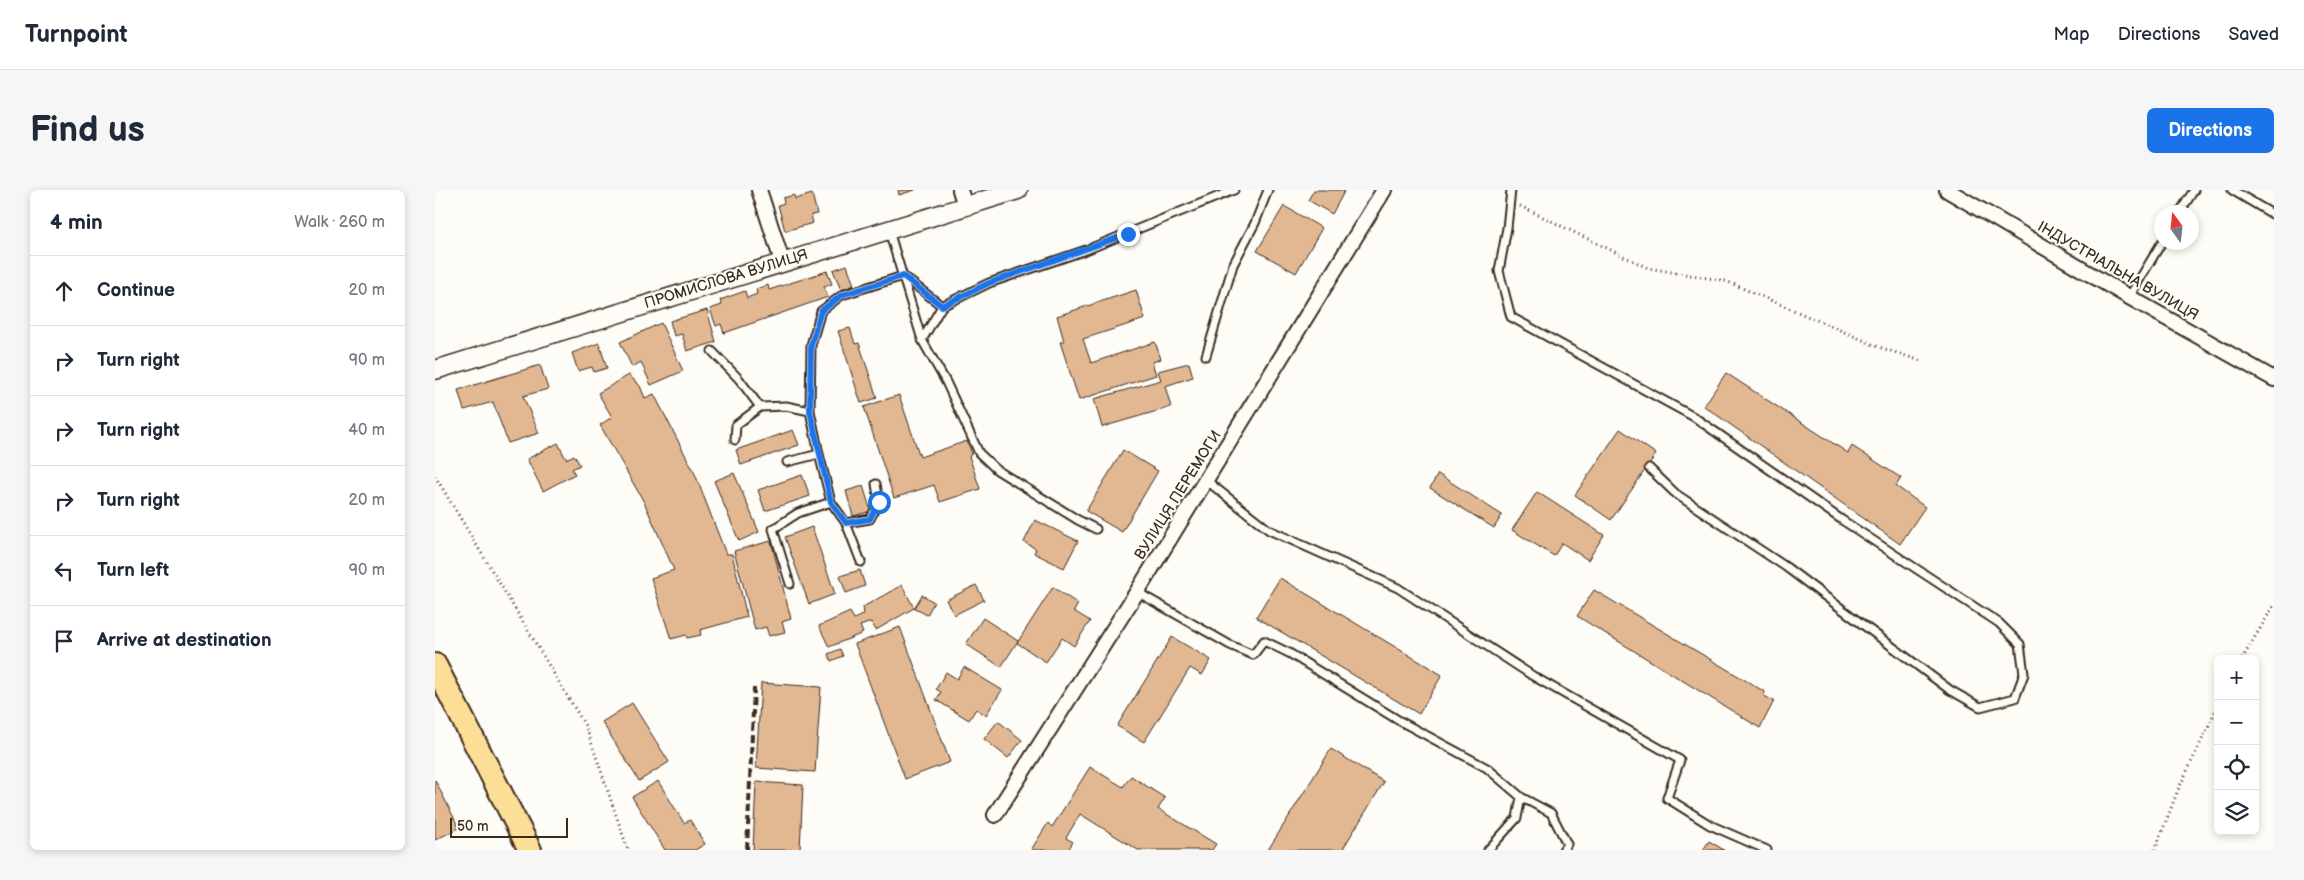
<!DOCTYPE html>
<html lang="en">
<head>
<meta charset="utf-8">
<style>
	:root { --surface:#fff; --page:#f6f6f7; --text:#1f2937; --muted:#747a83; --line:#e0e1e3; --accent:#1a73e8 }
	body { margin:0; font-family:"Balsamiq Sans",sans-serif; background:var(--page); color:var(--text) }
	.controls { position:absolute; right:15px; bottom:15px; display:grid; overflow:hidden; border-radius:8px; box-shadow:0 2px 8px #0003 }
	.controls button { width:45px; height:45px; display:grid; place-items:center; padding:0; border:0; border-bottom:1px solid var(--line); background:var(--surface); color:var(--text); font:25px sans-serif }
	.compass { position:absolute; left:1719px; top:15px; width:45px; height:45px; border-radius:50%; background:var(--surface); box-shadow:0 2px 8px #0003; rotate:345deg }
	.scale { position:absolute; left:15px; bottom:12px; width:118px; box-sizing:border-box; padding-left:5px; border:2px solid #3b2a1e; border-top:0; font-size:14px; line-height:18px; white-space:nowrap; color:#3b2a1e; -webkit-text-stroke:4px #fdfcf7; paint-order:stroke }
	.stop { position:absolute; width:15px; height:15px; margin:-11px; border:4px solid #1a73e8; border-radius:50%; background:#fff }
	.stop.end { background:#1a73e8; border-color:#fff; box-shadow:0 1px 5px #0008 }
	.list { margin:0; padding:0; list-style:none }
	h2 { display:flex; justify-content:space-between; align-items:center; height:65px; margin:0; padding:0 20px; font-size:21px }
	h2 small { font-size:16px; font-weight:400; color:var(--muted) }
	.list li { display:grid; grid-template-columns:32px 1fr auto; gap:15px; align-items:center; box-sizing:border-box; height:70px; padding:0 20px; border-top:1px solid var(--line) }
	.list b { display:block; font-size:19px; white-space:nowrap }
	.list em { font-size:16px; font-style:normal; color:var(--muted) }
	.icon { flex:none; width:28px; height:28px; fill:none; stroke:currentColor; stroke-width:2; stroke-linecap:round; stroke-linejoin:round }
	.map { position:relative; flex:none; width:1839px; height:660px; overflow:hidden; border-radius:8px }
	header { display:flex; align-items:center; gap:30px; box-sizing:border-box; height:70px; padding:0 25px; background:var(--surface); border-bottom:1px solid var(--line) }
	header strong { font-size:24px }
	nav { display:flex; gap:28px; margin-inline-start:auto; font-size:18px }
	.intro { display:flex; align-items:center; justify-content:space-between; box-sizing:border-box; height:120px; padding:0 30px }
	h1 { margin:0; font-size:35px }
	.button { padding:12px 22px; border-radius:8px; background:var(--accent); color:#fff; font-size:18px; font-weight:700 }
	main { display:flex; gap:30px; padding:0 30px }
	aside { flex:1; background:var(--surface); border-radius:8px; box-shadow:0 2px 8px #0003 }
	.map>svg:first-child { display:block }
	.building { fill:#e2b892; stroke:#3b2a1e }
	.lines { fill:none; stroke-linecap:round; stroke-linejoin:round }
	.service-casing { stroke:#3b2a1e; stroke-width:11 }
	.minor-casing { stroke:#3b2a1e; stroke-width:18 }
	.tertiary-casing { stroke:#3b2a1e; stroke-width:21 }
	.primary-casing { stroke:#3b2a1e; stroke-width:26 }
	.path { stroke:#3b2a1e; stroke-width:3; stroke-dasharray:1 4; stroke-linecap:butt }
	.service { stroke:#fdfcf7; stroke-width:7 }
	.minor { stroke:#fdfcf7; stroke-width:14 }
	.tertiary { stroke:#fdfcf7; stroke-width:18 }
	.primary { stroke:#fdde96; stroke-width:22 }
	.rail { stroke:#3b2a1e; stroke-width:4; stroke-dasharray:8 4; stroke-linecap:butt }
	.route { stroke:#1a73e8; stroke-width:6 }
	.labels { text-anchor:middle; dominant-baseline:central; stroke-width:4; stroke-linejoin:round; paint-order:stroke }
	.street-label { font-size:15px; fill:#3b2a1e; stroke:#fdfcf7 }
</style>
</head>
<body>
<header>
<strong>Turnpoint</strong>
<nav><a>Map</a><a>Directions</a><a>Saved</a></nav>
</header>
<div class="intro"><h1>Find us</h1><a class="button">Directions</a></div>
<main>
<aside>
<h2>4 min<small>Walk · 260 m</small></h2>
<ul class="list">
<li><svg class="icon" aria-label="ahead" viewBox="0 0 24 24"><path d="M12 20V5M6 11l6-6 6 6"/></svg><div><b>Continue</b></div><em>20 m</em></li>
<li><svg class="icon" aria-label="right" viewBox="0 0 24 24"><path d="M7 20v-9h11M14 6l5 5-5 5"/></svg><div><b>Turn right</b></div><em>90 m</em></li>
<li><svg class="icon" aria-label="right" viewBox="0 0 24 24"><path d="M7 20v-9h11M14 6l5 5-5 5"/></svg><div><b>Turn right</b></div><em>40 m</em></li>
<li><svg class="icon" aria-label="right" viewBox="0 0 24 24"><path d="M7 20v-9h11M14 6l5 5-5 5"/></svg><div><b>Turn right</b></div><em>20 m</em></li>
<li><svg class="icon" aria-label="left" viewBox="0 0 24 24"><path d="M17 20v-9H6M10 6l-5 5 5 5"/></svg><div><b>Turn left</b></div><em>90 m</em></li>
<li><svg class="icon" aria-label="arrive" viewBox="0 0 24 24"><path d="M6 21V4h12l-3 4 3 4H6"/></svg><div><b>Arrive at destination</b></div></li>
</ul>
</aside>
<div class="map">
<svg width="1839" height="660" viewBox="0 0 1839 660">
	<rect width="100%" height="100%" fill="#fdfcf7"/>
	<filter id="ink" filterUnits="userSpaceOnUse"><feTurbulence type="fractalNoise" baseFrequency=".02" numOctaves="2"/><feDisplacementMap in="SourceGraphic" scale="10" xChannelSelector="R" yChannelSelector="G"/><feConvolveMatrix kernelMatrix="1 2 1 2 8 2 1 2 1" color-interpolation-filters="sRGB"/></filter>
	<g filter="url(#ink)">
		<!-- building -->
		<path class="building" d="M463 0H480L464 5Z
			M879 0H910L897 24 873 10Z
			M377 4 382 24 376 25 378 33 350 41 343 15 349 13 348 8 359 5 360 9Z
			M849 16 887 38 861 83 822 61Z
			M412 75 419 95 406 100 398 80Z
			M392 81 397 94 389 97 393 107 289 143 286 134 281 136 275 119 287 115 285 110 310 101 312 108 322 104 321 99 333 95 334 100Z
			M701 100 710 129 648 149 656 173 720 152 726 169 717 172 721 185 644 210 625 152 629 151 622 126Z
			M272 120 281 152 252 161 247 144 239 146 235 131Z
			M226 133 248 181 216 195 206 172 197 177 185 152Z
			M415 138 420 154 424 153 442 208 426 213 403 141Z
			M164 153 172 178 159 182 157 177 143 181 137 163Z
			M754 173 758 187 730 196 736 217 667 237 659 209 726 190 723 181Z
			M105 175 113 199 88 206 104 243 73 253 58 212 29 220 23 200Z
			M1291 183 1413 263 1417 256 1466 288 1461 296 1490 317 1465 354 1269 216Z
			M194 185 205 196 210 208 219 204 260 284 291 364H297L312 427 265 440 266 445 252 448 251 445 236 449 216 388 239 380 209 312 165 235 177 227 163 203Z
			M464 205 485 267 532 251 537 264 534 266 545 299 505 312 499 295 459 308 429 217Z
			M1185 239 1221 264 1176 330 1140 305Z
			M358 240 364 255 306 275 301 260Z
			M123 253 131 269 139 265 145 275 137 279 140 284 108 301 92 269Z
			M688 260 723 281 687 342 651 321Z
			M299 283 324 342 304 351 279 291Z
			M1003 284 1067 325 1059 338 995 298Z
			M367 285 375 306 330 321 323 300Z
			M428 296 436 321 418 326 411 301Z
			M1102 302 1169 345 1153 370 1127 353 1119 366 1077 340Z
			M600 330 643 351 629 378 599 363 601 359 589 352Z
			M377 337 400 404 374 414 350 347Z
			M336 351 356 429 347 432 350 442 334 446 331 437 320 440 299 361Z
			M425 380 430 396 411 403 405 386Z
			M845 388 1007 485 984 524 821 427Z
			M467 395 479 418 441 440 436 432 425 436 428 443 394 457 384 436 415 422 419 429 429 424 428 417Z
			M541 395 549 410 519 425 511 410Z
			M618 397 643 414 639 421 655 431 639 456 627 448 611 472 582 453Z
			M1159 400 1330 502 1329 506 1339 511 1325 538 1142 426Z
			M487 405 499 412 492 425 479 418Z
			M548 428 583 451 566 477 531 454Z
			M465 437 515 572 470 589 420 454Z
			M737 447 776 470 767 485 755 478 709 552 682 536Z
			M405 459 408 466 396 471 393 464Z
			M529 477 567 500 551 525 541 519 534 530 501 510 506 502 501 499 511 482 522 489Z
			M326 493 386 497 380 582 321 578Z
			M197 513 234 572 204 591 167 532Z
			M563 531 587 550 573 568 549 549Z
			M896 559 949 592 907 660H833Z
			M655 577 688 597 696 586 730 608 723 619 781 654 777 660H703L645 624 631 648 638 652 633 660H596L613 633 617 637Z
			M0 590 24 638 0 650Z
			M223 591 249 633 255 630 270 654 260 660H230L197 607Z
			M321 592 368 595 365 660H318Z
			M1274 651 1289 660H1268Z"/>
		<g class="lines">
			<!-- service casing -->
			<g class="service-casing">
				<path id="service" d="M1076 0 1072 38 1064 81 1076 127 1259 227 1407 330 1564 433 1585 454 1589 484 1580 508 1545 517 1515 500 1351 377 1241 304 1214 278
					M1797 0 1839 25
					M1745 22 1759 0
					M454 41 487 150 511 192 544 263 562 280 643 330 661 339
					M1694 107 1727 52
					M487 150 507 116 554 93 651 60 799 0
					M277 161 304 189 325 217
					M771 166 798 75 820 33 833 0
					M300 250 301 235 325 217 351 216 375 221
					M352 272 384 264
					M772 291 834 340 963 398 1098 486 1245 570 1232 608 1275 635 1332 660
					M411 333 435 329 444 312 441 294
					M426 372 411 333 396 312 384 264 375 221 376 155 386 121 407 105 468 86 507 116
					M355 394 338 339 363 323 396 312
					M702 402 795 455 818 465 829 451 854 463 963 530 1052 578 1086 607 1116 623 1132 654 1128 660
					M1053 660 1082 628 1086 607"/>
			</g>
			<!-- minor casing -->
			<g class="minor-casing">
				<path id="minor" d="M324 0 347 71
					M525 0 530 16
					M1512 0 1694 107 1839 189
					M560 625 702 402 949 0"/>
			</g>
			<!-- tertiary casing -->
			<g class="tertiary-casing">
				<path id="tertiary" d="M0 180 583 0"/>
			</g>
			<!-- primary casing -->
			<g class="primary-casing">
				<path id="primary" d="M0 475 95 660"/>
			</g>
			<!-- path -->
			<path class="path" d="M1085 16 1213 78 1291 91 1444 157 1486 171
				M0 286 151 537 193 660
				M1807 469 1839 415
				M1720 660 1743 600 1783 516"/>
			<!-- service -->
			<use href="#service" class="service"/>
			<!-- minor -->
			<use href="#minor" class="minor"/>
			<!-- tertiary -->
			<use href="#tertiary" class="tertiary"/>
			<!-- primary -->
			<use href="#primary" class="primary"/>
			<!-- rail -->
			<path class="rail" d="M312 660 319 498"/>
		</g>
	</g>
	<g class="lines" filter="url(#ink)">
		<!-- route -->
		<path class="route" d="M444 312 435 329 411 333 396 312 375 221 376 155 386 121 407 105 468 86 507 116 554 93 693 44"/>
	</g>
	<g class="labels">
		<!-- street labels -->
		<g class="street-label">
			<text transform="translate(1683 81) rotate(30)">ІНДУСТРІАЛЬНА ВУЛИЦЯ</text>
			<text transform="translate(291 89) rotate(-17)">ПРОМИСЛОВА ВУЛИЦЯ</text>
			<text transform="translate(743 305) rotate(-58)">ВУЛИЦЯ ПЕРЕМОГИ</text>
		</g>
	</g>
</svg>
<div class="controls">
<button>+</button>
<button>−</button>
<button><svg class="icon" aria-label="locate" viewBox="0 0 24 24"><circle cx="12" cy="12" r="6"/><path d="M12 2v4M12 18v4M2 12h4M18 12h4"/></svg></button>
<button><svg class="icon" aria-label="layers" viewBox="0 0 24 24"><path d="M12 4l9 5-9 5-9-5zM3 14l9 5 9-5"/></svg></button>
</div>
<svg class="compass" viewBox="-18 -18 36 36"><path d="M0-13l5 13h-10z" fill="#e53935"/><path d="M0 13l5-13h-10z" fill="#747a83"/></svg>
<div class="scale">50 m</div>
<div class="stop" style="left:444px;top:312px"></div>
<div class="stop end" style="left:693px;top:44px"></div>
</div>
</main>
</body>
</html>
